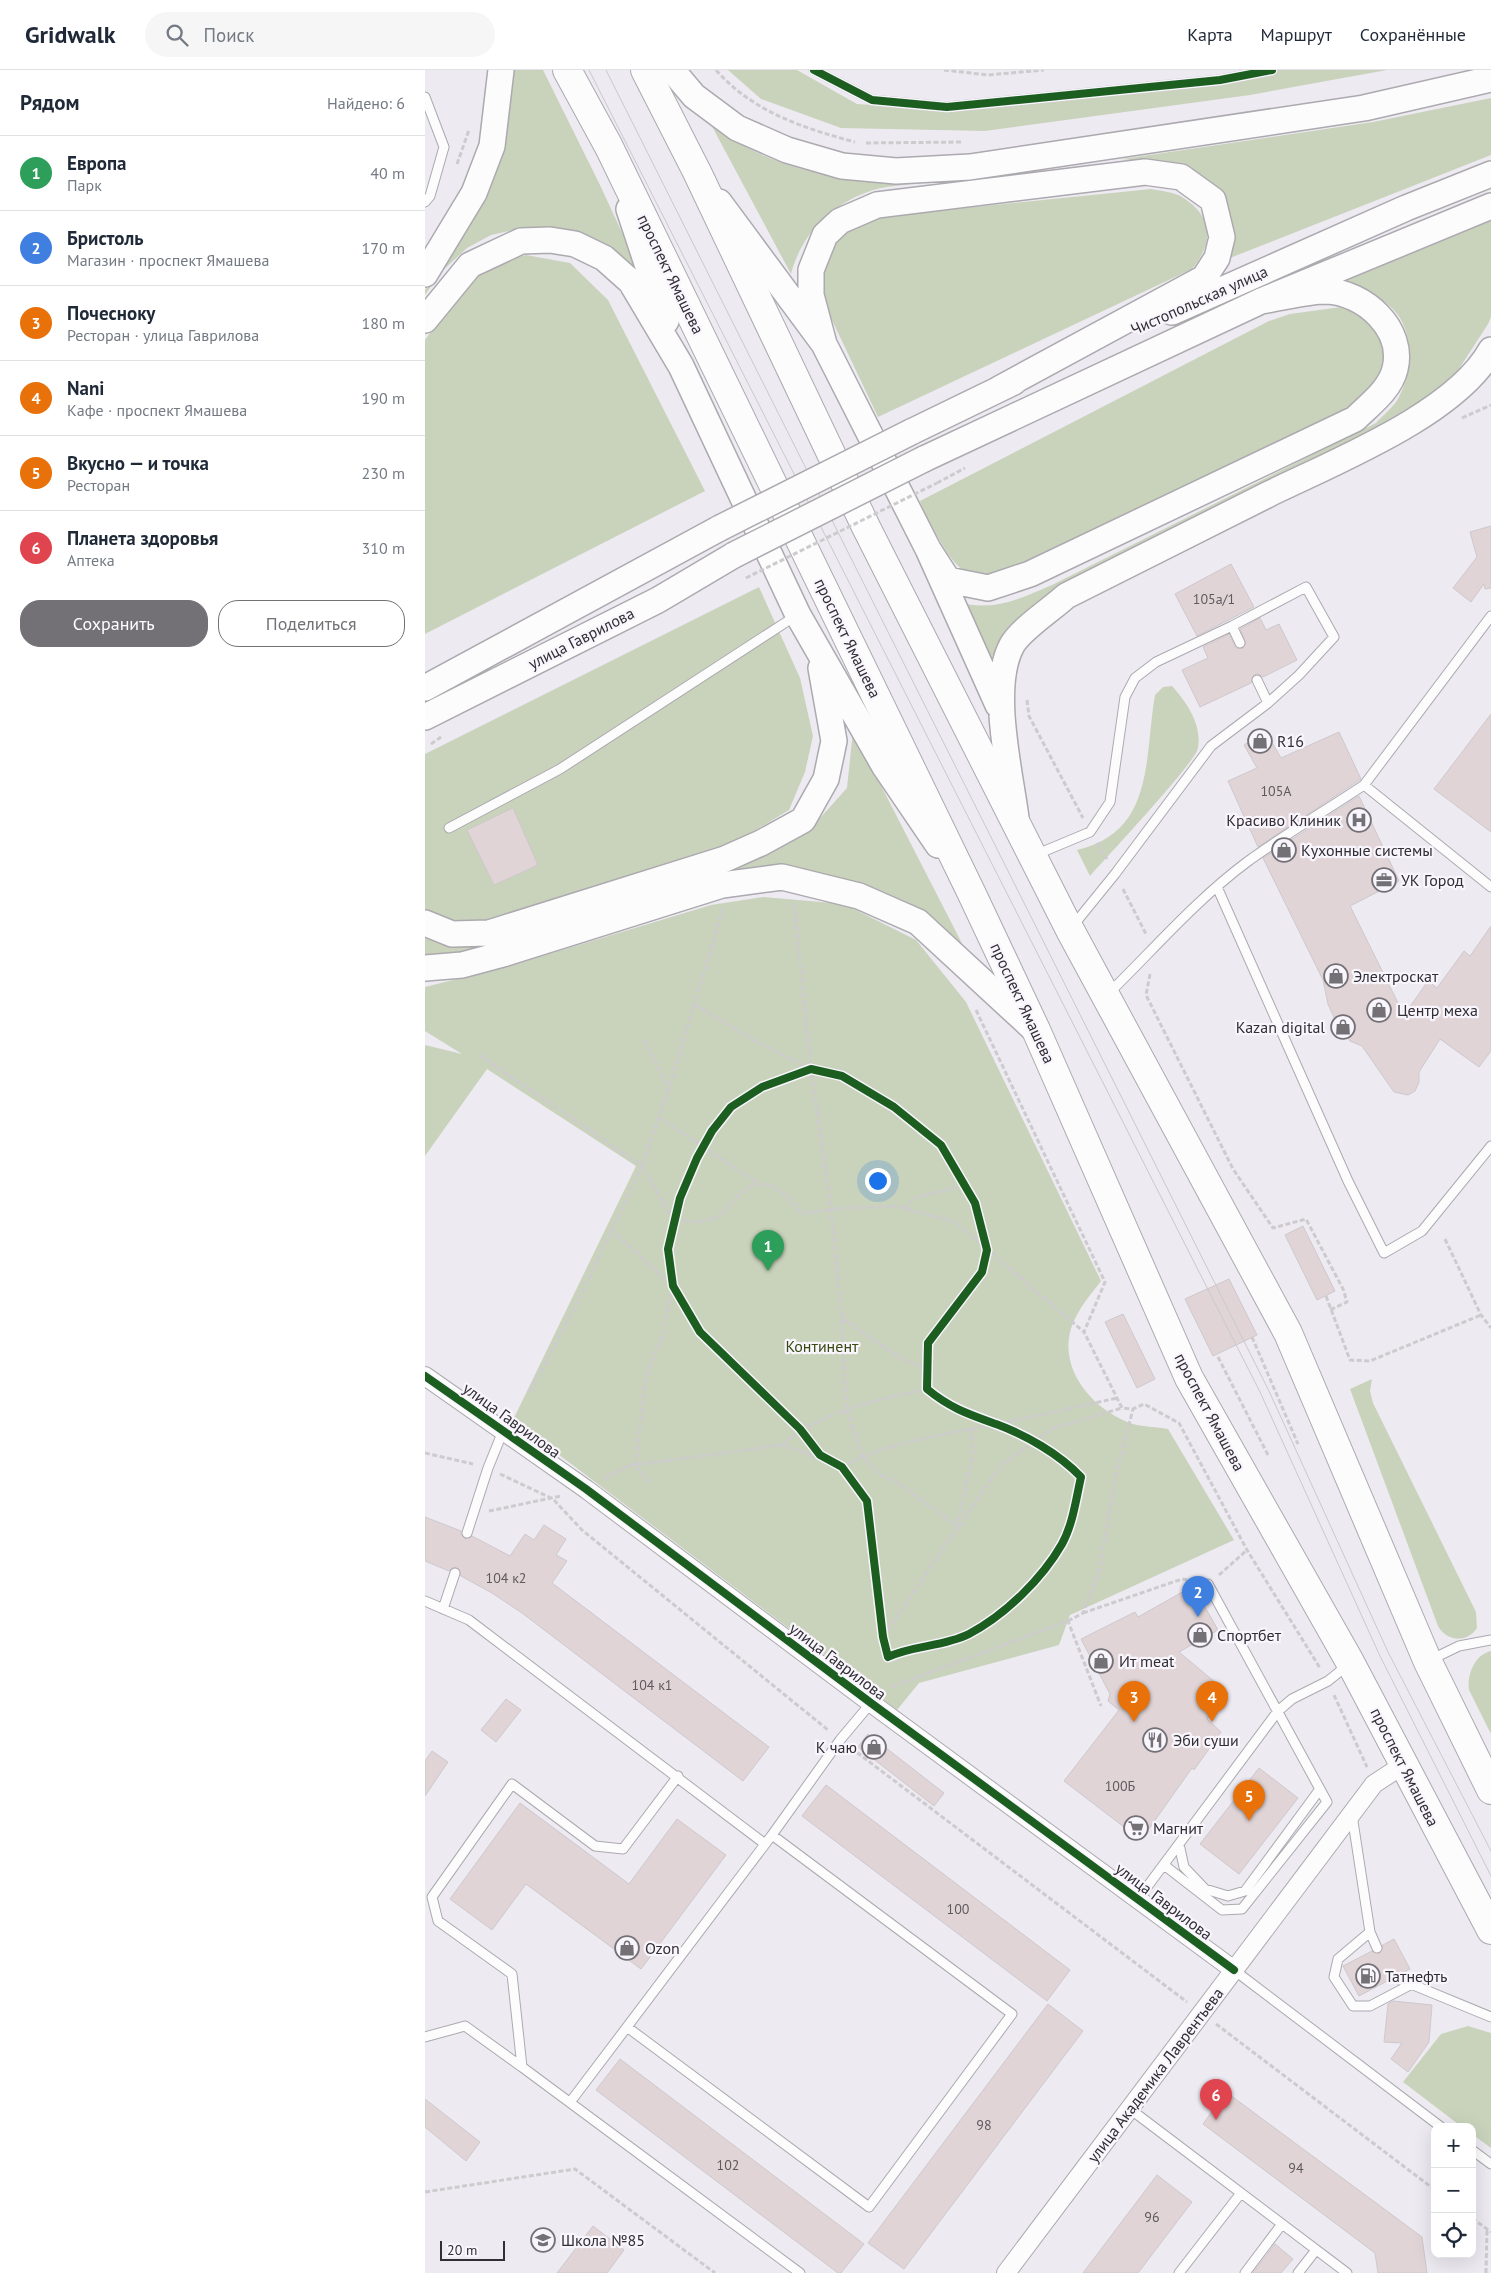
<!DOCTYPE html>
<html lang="ru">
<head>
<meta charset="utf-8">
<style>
	:root { --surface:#fff; --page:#f6f6f7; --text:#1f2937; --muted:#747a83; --line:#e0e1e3; --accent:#737076 }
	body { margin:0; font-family:"PT Sans",sans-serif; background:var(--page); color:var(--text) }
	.controls { position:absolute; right:15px; bottom:15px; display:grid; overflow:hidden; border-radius:10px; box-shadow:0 5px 20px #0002 }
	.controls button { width:45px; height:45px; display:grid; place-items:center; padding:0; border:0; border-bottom:1px solid var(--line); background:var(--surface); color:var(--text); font:25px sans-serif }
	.scale { position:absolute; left:15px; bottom:12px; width:65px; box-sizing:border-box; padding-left:5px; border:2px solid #312e34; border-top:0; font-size:14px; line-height:18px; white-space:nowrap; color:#312e34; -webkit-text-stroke:4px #f9f5fd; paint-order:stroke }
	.you { position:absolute; left:452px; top:1110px; width:18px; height:18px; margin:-12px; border:4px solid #fff; border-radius:50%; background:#1a73e8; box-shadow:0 0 0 8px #1a73e833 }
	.badge { display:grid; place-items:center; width:32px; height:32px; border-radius:50%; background:var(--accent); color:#fff; font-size:16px; font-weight:700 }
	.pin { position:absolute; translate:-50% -41px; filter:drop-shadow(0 1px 2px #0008) }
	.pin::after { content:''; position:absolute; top:26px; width:18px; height:15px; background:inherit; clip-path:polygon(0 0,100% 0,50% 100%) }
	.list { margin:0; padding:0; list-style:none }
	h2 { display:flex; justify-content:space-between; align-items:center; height:65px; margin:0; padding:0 20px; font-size:21px }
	h2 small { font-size:16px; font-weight:400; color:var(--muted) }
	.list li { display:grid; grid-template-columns:32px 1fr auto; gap:15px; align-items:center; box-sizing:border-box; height:75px; padding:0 20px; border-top:1px solid var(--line) }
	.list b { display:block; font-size:19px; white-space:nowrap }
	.list p { margin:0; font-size:16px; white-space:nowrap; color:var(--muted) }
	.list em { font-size:16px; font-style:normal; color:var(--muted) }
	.actions { display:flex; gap:10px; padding:15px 20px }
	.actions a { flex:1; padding:11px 0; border:1px solid var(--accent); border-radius:20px; text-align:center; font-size:18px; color:var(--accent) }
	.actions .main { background:var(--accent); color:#fff }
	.icon { flex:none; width:28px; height:28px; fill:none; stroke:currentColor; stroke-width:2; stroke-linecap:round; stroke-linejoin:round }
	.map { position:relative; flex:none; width:1066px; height:2203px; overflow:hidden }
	header { display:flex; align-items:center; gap:30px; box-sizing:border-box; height:70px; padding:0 25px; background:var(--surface); border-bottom:1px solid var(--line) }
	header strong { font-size:24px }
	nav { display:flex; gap:28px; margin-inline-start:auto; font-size:18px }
	.search { width:350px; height:45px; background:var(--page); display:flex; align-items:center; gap:12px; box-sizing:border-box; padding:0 18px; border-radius:28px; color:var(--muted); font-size:19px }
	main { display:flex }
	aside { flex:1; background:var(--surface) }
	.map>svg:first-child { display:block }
	.green { fill:#c9d3bb }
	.building { fill:#e0d4d6; stroke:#cdc8cc }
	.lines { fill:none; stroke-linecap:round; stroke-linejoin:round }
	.service-casing { stroke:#aca9af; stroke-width:11 }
	.minor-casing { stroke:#aca9af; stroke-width:20 }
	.secondary-casing { stroke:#aca9af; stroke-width:28 }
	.primary-casing { stroke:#aca9af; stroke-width:30 }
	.path { stroke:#cdcbce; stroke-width:3; stroke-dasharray:5 2.5; stroke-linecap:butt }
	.service { stroke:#fcfcfd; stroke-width:9 }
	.minor { stroke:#fcfcfd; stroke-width:18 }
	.secondary { stroke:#fcfcfd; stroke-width:25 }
	.primary { stroke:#fcfcfd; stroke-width:28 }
	.tram { stroke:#cac9cc; stroke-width:1 }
	.secondary-bridge-casing { stroke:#aca9af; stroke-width:28; stroke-linecap:butt }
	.path-bridge { stroke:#cdcbce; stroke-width:3; stroke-dasharray:5 2.5; stroke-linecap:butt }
	.secondary-bridge { stroke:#fcfcfd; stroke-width:25 }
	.cycleway-casing { stroke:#f9f5fd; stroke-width:11 }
	.cycleway { stroke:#1b5e20; stroke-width:8 }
	.labels { text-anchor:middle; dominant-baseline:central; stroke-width:4.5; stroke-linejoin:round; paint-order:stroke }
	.number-label { font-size:14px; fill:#5e595e }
	.street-label { font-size:16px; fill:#312e34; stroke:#f9f5fd }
	.poi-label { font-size:16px; fill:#312e34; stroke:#f9f5fd; text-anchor:start }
	.park-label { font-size:16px; fill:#364b11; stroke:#f9f5fd }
</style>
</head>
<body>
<header>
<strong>Gridwalk</strong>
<div class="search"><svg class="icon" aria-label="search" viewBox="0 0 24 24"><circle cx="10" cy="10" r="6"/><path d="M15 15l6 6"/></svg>Поиск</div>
<nav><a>Карта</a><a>Маршрут</a><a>Сохранённые</a></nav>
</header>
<main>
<aside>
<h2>Рядом<small>Найдено: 6</small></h2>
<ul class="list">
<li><span class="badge" style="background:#2e9e5b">1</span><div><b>Европа</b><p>Парк</p></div><em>40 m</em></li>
<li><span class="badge" style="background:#3f7fe0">2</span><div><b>Бристоль</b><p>Магазин · проспект Ямашева</p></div><em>170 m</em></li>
<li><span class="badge" style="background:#e8710a">3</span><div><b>Почесноку</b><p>Ресторан · улица Гаврилова</p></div><em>180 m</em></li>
<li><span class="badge" style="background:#e8710a">4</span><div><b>Nani</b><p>Кафе · проспект Ямашева</p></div><em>190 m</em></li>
<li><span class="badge" style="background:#e8710a">5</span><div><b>Вкусно — и точка</b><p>Ресторан</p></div><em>230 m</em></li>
<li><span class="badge" style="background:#e0444e">6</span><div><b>Планета здоровья</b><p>Аптека</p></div><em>310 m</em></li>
</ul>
<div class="actions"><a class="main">Сохранить</a><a>Поделиться</a></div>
</aside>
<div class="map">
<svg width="1066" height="2203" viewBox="0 0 1066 2203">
	<rect width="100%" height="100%" fill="#edeaf2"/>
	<!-- green -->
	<path class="green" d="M88 0H118L175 115 219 210 163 166 101 157 66 165 42 178 15 203 0 225V220L15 200 73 90 86 24Z
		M303 0H372L432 34 526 40 843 0H962L825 25 560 61 416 58 336 29Z
		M1066 28V85L805 188C806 179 808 169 806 161 804 152 796 124 791 117 773 95 723 92 697 89L948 52Z
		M282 47C295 58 310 72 325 79 381 108 442 112 504 112 484 115 459 115 440 123 403 137 376 166 366 204Z
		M726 119C736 121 749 122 757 127 789 147 789 172 767 199L453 347 397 229C397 211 402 176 416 163 425 156 441 152 452 147Z
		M1066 151V247L1063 254 1032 302 1002 330 954 359 592 554 563 592 533 532C567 542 595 529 627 515L951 353C958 345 969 337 974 327 987 303 989 268 973 245 961 229 939 219 922 210Z
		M101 185 145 193 183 230 280 421 0 564V270L53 198Z
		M916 237C946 250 975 277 954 312 947 323 935 333 926 344L600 495C560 509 542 516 518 476 509 461 501 447 495 431L844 251 865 244Z
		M334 517 375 608 388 666 380 702 364 740 321 766 278 784 63 852 15 849 0 840V684Z
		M747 616C762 633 777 654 773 678 771 692 681 788 665 806L652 780C730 762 719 688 730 625L738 617Z
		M428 661 545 889 492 837 450 818 401 804 328 801 38 884 0 888V868L44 875 386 758 422 718Z
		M338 827 419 834 491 870 541 932 676 1211C666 1224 654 1238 648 1253 630 1297 668 1341 708 1354 719 1357 732 1357 743 1359L809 1470 645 1545 634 1575 494 1613 472 1640 88 1350 211 1096 62 999 0 1086V975L37 984 0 961V917L84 896 286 835Z
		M947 1309 945 1321 948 1333 1051 1542 1052 1558C1042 1573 1022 1572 1013 1556L925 1319Z
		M1066 1581V1664L1044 1620C1042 1605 1049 1585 1066 1581Z
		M1043 1956 1066 1963V2078L1047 2064V2057H1037L978 2012 1016 1964Z"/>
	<!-- building -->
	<path class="building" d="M1066 456V518L1060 519 1059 514 1046 532 1028 518 1052 487 1045 462Z
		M806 494 829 537 772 566 750 524Z
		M835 548 841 560 854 554 872 590 838 607 833 604 829 605 826 613 775 637 757 600 783 588 778 577 804 564 811 578H818L821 573 815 559Z
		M1066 644V762L1009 719Z
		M841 662 856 688 914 662 936 709 833 777 803 711 832 698 819 675Z
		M934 726 974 811 925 836 979 945 1003 911 1012 918 1039 881 1045 886 1066 856V981L1054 997 1015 969 994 1002V1012L990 1021 983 1025 969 1022 937 976 925 971 911 952 903 934 898 910 838 788Z
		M88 738 113 795 69 815 42 760Z
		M878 1156 910 1221 892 1230 860 1165Z
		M804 1209 832 1265 788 1286 760 1229Z
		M698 1244 730 1309 712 1318 680 1252Z
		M0 1447 36 1461V1465L40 1469 47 1466 85 1486 100 1464 109 1470 119 1455 141 1469 131 1485 142 1491 127 1513 344 1677 318 1711 97 1543 67 1523 36 1506 34 1499 28 1497 24 1501 0 1491Z
		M768 1516 793 1560 754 1582 803 1623 782 1649 796 1662 769 1700 767 1698 716 1770 639 1711 694 1640 683 1631 685 1624 656 1569 710 1542 713 1547Z
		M81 1629 96 1640 71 1672 56 1660Z
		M443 1664 519 1723 509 1736 433 1677Z
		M7 1681 23 1692 0 1726V1691Z
		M834 1698 873 1728 814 1804 775 1774Z
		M401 1715 645 1900 622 1931 377 1746Z
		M95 1733 204 1814 252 1749 301 1785 216 1899 101 1814 67 1860 25 1829Z
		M969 1869 985 1899 977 1903 966 1902 964 1910 934 1926 918 1896 947 1881 955 1883 958 1875Z
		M968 1931 1007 1935 1004 1972 983 2002 966 1989 977 1973 959 1972 963 1934Z
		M623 1934 658 1961 479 2199 443 2173Z
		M195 1989 439 2174 416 2203H413L171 2020Z
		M801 2022 997 2167 1002 2203H953L950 2183 778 2054Z
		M0 2029 55 2072 41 2091 0 2057Z
		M732 2105 767 2132 713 2203H658Z
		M168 2156 199 2180 182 2203H132Z
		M850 2174 868 2189 856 2203H828Z"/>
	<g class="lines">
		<!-- service casing -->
		<g class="service-casing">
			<path id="service" d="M389 0 447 30 522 37 795 10 847 0
				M0 27 19 77 5 126 0 132
				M807 556 881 517 909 567 874 605 843 633
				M939 715 1066 546
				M24 758 135 699 372 545
				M610 785 665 762 685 732 700 627 710 608 731 592 807 556 815 573
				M792 817 923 1111 959 1183 997 1161 1066 1076
				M647 857 690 804 786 676 843 633 832 610
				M684 923C729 879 771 830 822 792 859 765 900 741 939 715L1066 817
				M42 1463 63 1398 78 1361
				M0 1531 44 1550 340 1774
				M18 1539 30 1503
				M1005 1590 1034 1576 1066 1570
				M253 1706 198 1779 170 1776 87 1714 7 1827 13 1851 87 1904 97 1997 375 2203
				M927 1745 945 1862 952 1878
				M754 1774 759 1797 780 1819 803 1826 820 1821 895 1719
				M739 1795 797 1840 817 1839 902 1732 783 1514
				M713 1829 853 1641 867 1629 903 1611 924 1594
				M945 1862 913 1889 909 1907 928 1936H945L987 1914
				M809 1900 1016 2057
				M969 1907 1066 1947
				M202 1957 444 2137 587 1944 347 1765
				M0 1967 40 1956 97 1997
				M146 2031 347 1765 415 1670 446 1633
				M705 2039 922 2203
				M1047 2080 1066 2094
				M754 2203 816 2123
				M820 2203 857 2154
				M873 2203 891 2180"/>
		</g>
		<!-- minor casing -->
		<g class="minor-casing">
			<path id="minor" d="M0 1306 161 1419 446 1633 809 1900
				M581 2203 949 1714 978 1695"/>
		</g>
		<!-- secondary casing -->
		<g class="secondary-casing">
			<path id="secondary" d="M247 0 269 26 312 58 362 80 417 96 471 101 545 97 939 38 1066 9
				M294 132 399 274 503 479 573 635
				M204 139 241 251
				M0 204 49 123 67 76 76 0
				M747 242 981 138 1066 104
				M0 250 45 195 96 171 125 170 150 174 179 188 206 212 256 296 373 545 460 697 513 775
				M399 274 386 225V200L400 165 415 151 452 135 720 102 756 107 788 130 797 167 792 188 779 208 574 319
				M486 362 589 312
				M499 389 836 231 1066 136
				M503 479 523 510 563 518 605 504 930 349C944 335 965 320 970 299 980 259 939 222 901 221 882 221 856 228 836 231
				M0 618 295 458
				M0 647 233 530 309 485
				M591 748C585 701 564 617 587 575 596 559 627 539 641 526 709 492 776 458 844 424 909 392 1031 344 1066 280
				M0 853 27 864 64 863 300 789 336 773 378 750 401 709 409 671 396 598
				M0 898 37 895 78 884 297 815 357 807 434 826 493 852 610 960"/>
		</g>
		<!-- primary casing -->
		<g class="primary-casing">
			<path id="primary" d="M142 0 184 77 546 822 611 960 764 1308 925 1592 1066 1860
				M220 0 272 102 441 457 645 860 863 1263 1003 1592 1066 1720"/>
		</g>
		<!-- path -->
		<path class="path" d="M291 0C328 42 378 58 430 72
			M519 0 563 5 619 0
			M441 73 537 72
			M32 94 44 60
			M1037 348 1066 335
			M512 413 540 398
			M602 630 604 646 658 748
			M6 674 16 667
			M672 773 682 789
			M698 819 721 864
			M369 833 386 999 406 1139 417 1249 421 1338 437 1386 454 1404 476 1415 532 1456 548 1385 546 1359
			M725 904 721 925 808 1099 848 1158 881 1149 918 1219 922 1232 905 1240
			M270 935 331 971 386 999
			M551 940 680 1212 659 1262 697 1338 708 1339 719 1334 754 1353 822 1480 895 1598
			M219 970 244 1018
			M54 985 217 1096 249 1150C263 1151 279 1154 291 1147 303 1140 310 1125 323 1118 344 1105 365 1128 377 1144L406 1139 471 1136 530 1152 659 1262
			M233 1047 333 1113
			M480 1138 489 1128 541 1115
			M186 1160 248 1216 237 1267 221 1306 212 1383 211 1396 227 1414
			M1020 1169 1056 1245 1066 1258
			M901 1226 925 1290 945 1291 1056 1245
			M418 1249 479 1290 502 1299
			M827 1267 873 1374
			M793 1287 843 1385
			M105 1322 154 1229 217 1096 244 1018 298 839
			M358 1375C399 1339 450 1331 502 1319
			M0 1383 48 1394
			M75 1404 128 1429 157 1460 403 1660
			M179 1409 202 1396 358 1375 417 1397C465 1371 519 1365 572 1354 612 1346 652 1337 692 1328
			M64 1441 136 1426
			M794 1505 822 1480
			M658 1543 757 1509 770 1511
			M643 1551 658 1543 674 1502 691 1405 708 1339
			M458 1567 575 1396 628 1358 697 1338
			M463 1587 464 1594
			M466 1617 643 1551 676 1636
			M909 1625 942 1697
			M426 1678 762 1932
			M791 1954 1010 2120
			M0 2122 150 2099 290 2203
			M1047 2148 1066 2162
			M1061 2203 1062 2159"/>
		<!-- service -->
		<use href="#service" class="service"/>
		<!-- minor -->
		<use href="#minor" class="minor"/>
		<!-- secondary -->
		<use href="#secondary" class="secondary"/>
		<!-- primary -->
		<use href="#primary" class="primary"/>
		<!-- tram -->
		<path class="tram" d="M164 0 835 1322 955 1586 1066 1806
			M181 0 844 1321 963 1582 1066 1781"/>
		<!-- secondary-bridge casing -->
		<g class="secondary-bridge-casing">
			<path id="secondary-bridge" d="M295 458 486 362
				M309 485 499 389"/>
		</g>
		<!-- path-bridge -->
		<path class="path-bridge" d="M321 508 512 413"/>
		<!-- secondary-bridge -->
		<use href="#secondary-bridge" class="secondary-bridge"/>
		<!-- cycleway casing -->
		<g class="cycleway-casing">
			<path id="cycleway" d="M389 0 447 30 522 37 795 10 847 0
				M386 999 417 1006 469 1037 516 1075 550 1133 562 1180 557 1202 503 1273 502 1319C525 1338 543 1344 571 1354 601 1365 634 1384 656 1407 651 1429 648 1454 637 1474 617 1509 580 1545 544 1564 518 1577 488 1575 463 1587L458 1567 442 1431 417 1397 395 1385 375 1359 275 1262 248 1216 243 1179 255 1128 272 1088 287 1061 306 1037 337 1017Z
				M0 1306 161 1419 446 1633 809 1900"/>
		</g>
		<!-- cycleway -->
		<use href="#cycleway" class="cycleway"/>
	</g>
	<!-- icons -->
	<defs>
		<g id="shop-ring" transform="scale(1.25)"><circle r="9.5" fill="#f9f5fd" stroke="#737076" stroke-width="1.5"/><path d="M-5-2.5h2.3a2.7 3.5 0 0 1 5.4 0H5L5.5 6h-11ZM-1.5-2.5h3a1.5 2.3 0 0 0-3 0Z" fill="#737076"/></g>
		<g id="hospital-ring" transform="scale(1.25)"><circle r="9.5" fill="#f9f5fd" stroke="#737076" stroke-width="1.5"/><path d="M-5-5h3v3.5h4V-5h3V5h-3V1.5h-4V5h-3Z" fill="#737076"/></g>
		<g id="office-ring" transform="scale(1.25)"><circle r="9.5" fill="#f9f5fd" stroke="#737076" stroke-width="1.5"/><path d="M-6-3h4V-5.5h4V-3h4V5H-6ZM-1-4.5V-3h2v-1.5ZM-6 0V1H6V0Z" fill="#737076"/></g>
		<g id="restaurant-ring" transform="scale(1.25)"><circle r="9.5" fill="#f9f5fd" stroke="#737076" stroke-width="1.5"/><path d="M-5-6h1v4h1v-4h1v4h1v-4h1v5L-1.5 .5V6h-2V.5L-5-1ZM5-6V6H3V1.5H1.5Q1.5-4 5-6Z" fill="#737076"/></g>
		<g id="supermarket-ring" transform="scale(1.25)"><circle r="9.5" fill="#f9f5fd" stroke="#737076" stroke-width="1.5"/><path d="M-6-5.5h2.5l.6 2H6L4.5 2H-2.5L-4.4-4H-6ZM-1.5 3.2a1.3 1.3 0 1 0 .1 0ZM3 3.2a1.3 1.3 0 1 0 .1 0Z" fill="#737076"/></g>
		<g id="fuel-ring" transform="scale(1.25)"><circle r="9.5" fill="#f9f5fd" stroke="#737076" stroke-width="1.5"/><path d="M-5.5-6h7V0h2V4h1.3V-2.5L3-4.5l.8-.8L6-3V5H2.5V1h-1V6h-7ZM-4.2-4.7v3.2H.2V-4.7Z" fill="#737076"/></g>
		<g id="school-ring" transform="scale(1.25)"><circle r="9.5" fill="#f9f5fd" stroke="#737076" stroke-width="1.5"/><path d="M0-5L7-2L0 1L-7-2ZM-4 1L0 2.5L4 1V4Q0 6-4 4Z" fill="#737076"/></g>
	</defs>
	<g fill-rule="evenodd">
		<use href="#shop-ring" x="835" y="671"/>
		<use href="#hospital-ring" x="934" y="750"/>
		<use href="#shop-ring" x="859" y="780"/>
		<use href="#office-ring" x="959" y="810"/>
		<use href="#shop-ring" x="911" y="906"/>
		<use href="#shop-ring" x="954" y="940"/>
		<use href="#shop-ring" x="918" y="957"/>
		<use href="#shop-ring" x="775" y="1565"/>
		<use href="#shop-ring" x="676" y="1591"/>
		<use href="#restaurant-ring" x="730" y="1670"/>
		<use href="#shop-ring" x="449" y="1677"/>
		<use href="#supermarket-ring" x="711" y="1758"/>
		<use href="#shop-ring" x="202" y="1878"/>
		<use href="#fuel-ring" x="943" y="1906"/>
		<use href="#school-ring" x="118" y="2170"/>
	</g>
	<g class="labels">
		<!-- number labels -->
		<g class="number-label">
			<text x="789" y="529">105а/1</text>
			<text x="851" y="721">105А</text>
			<text x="81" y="1508">104 к2</text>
			<text x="227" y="1615">104 к1</text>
			<text x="695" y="1716">100Б</text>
			<text x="533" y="1839">100</text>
			<text x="559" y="2055">98</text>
			<text x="303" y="2095">102</text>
			<text x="871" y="2098">94</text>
			<text x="727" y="2147">96</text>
		</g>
		<!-- street labels -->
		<g class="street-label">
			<text transform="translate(246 204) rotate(64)">проспект Ямашева</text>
			<text transform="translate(774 230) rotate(-24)">Чистопольская улица</text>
			<text transform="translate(156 568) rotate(-27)">улица Гаврилова</text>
			<text transform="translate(423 568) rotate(64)">проспект Ямашева</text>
			<text transform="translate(598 933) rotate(65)">проспект Ямашева</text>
			<text transform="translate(785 1342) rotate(62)">проспект Ямашева</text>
			<text transform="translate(87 1350) rotate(36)">улица Гаврилова</text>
			<text transform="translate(413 1591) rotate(37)">улица Гаврилова</text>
			<text transform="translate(980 1697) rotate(63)">проспект Ямашева</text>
			<text transform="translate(739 1831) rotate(37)">улица Гаврилова</text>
			<text transform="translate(730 2005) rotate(-53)">улица Академика Лаврентьева</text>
		</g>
		<!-- poi labels -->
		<g class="poi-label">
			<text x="852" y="671">R16</text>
			<text x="916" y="750" text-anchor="end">Красиво Клиник</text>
			<text x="876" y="780">Кухонные системы</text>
			<text x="976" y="810">УК Город</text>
			<text x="928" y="906">Электроскат</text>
			<text x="972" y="940">Центр меха</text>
			<text x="900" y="957" text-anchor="end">Kazan digital</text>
			<text x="792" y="1565">Спортбет</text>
			<text x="694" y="1591">Ит meat</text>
			<text x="748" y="1670">Эби суши</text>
			<text x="432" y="1677" text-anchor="end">К чаю</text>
			<text x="728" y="1758">Магнит</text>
			<text x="220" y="1878">Ozon</text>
			<text x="960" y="1906">Татнефть</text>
			<text x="136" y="2170">Школа №85</text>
		</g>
		<!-- park labels -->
		<g class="park-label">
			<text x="397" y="1276">Континент</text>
		</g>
	</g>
</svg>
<div class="controls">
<button>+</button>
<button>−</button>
<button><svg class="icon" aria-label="locate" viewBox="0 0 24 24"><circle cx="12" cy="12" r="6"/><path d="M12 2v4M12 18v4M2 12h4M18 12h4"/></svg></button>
</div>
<div class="scale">20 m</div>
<div class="you"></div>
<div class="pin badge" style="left:343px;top:1201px;background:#2e9e5b">1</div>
<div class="pin badge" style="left:773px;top:1547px;background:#3f7fe0">2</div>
<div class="pin badge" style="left:709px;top:1652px;background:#e8710a">3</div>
<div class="pin badge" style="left:787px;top:1652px;background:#e8710a">4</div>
<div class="pin badge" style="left:824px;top:1751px;background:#e8710a">5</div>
<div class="pin badge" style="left:791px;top:2050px;background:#e0444e">6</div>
</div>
</main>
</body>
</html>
